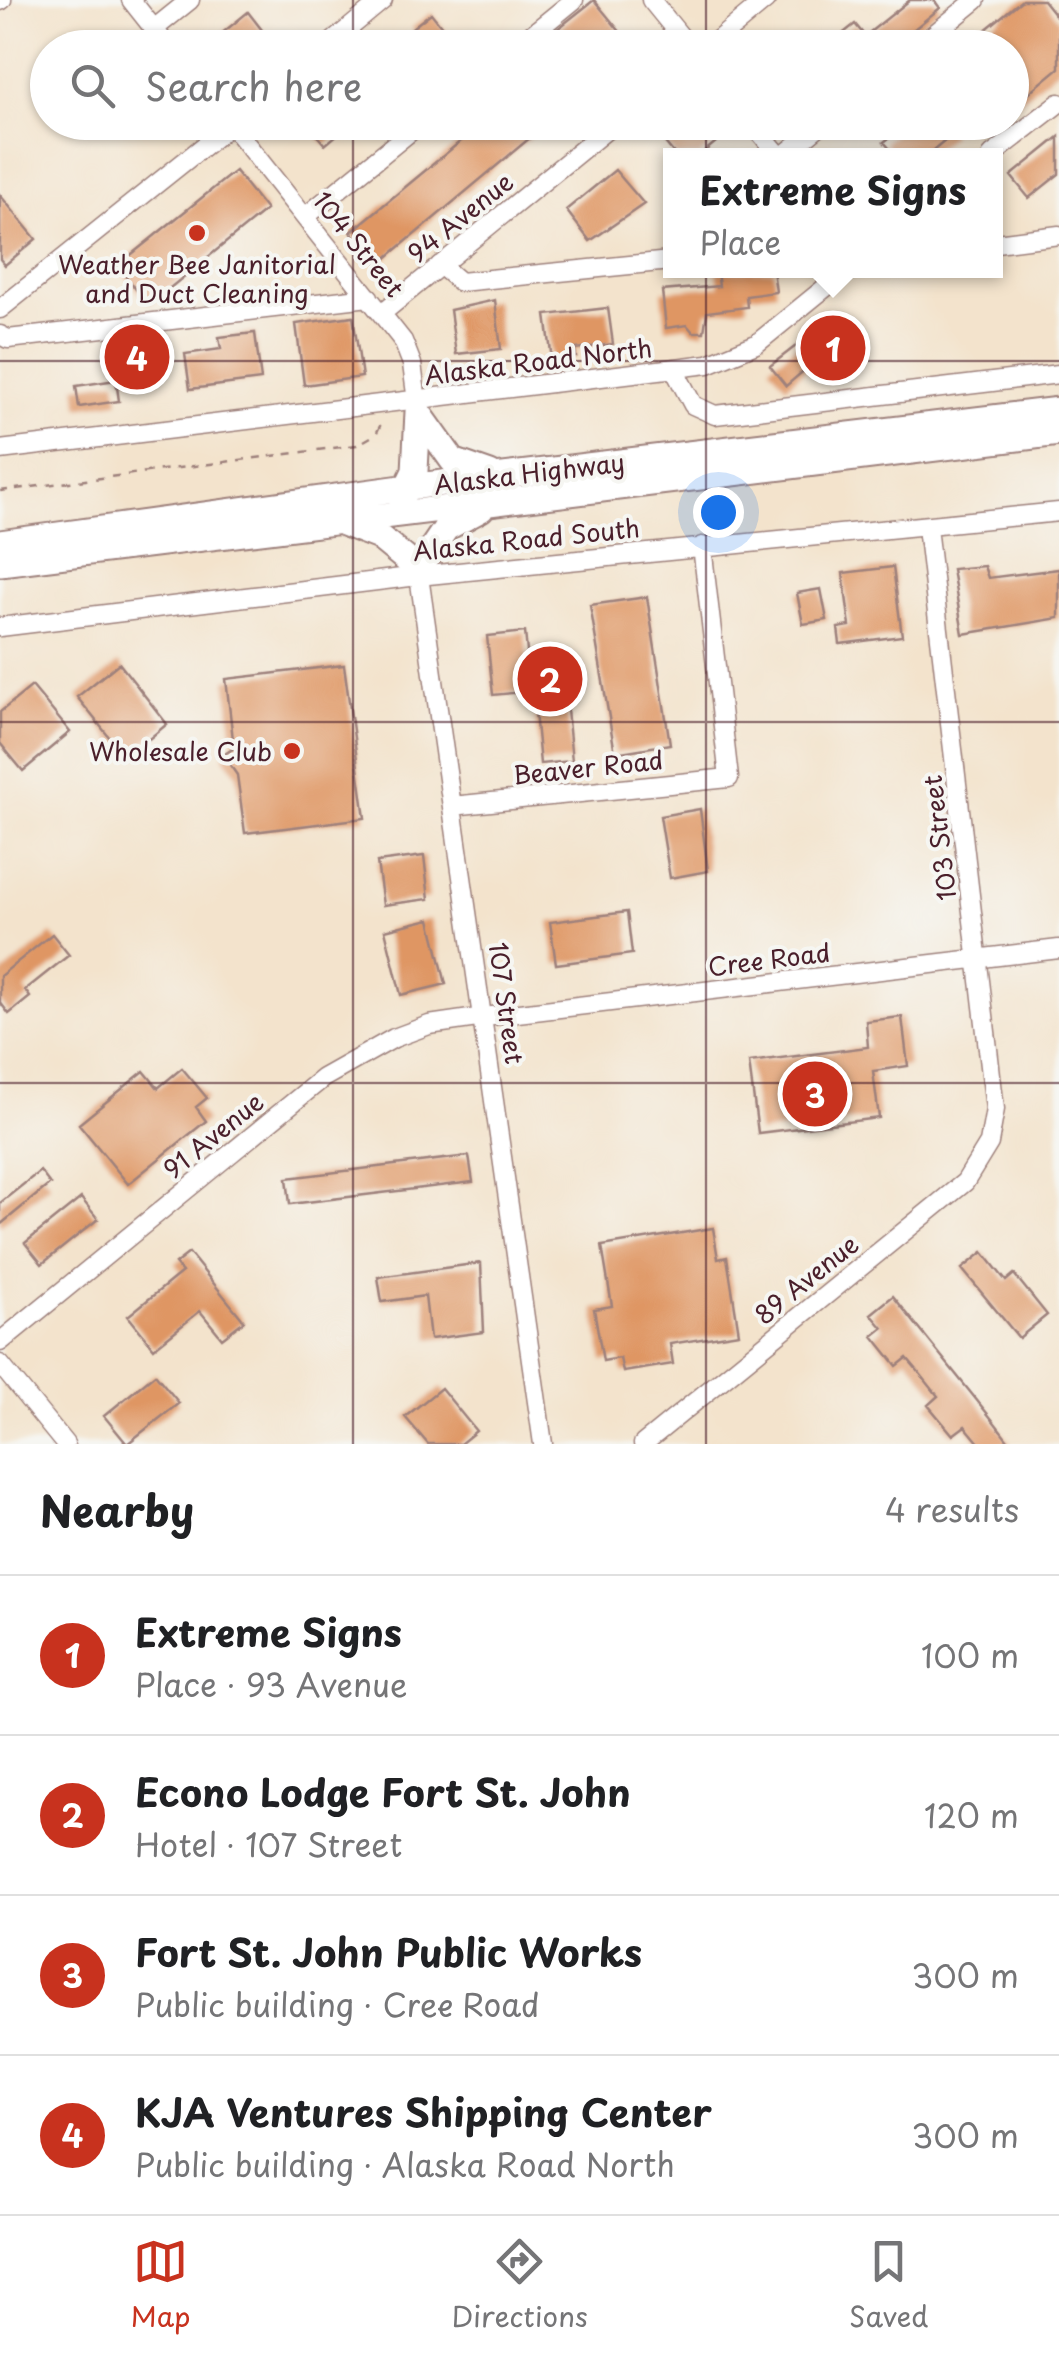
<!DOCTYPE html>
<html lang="en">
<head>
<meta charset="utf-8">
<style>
	:root { --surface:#fff; --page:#f6f6f6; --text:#202124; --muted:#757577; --line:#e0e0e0; --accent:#c8321e }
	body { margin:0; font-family:"Playpen Sans",sans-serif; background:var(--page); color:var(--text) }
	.you { position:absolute; left:718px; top:512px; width:35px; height:35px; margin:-25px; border:8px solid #fff; border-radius:50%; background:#1a73e8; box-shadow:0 0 0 15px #1a73e833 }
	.badge { display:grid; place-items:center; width:65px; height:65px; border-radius:50%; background:var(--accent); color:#fff; font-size:32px; font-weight:700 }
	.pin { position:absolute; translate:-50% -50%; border:5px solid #fff; box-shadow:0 2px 10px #0006 }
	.popup { position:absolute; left:663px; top:148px; width:340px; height:130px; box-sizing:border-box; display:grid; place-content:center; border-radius:0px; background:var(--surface); filter:drop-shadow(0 2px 8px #0005); font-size:32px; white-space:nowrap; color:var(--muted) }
	.popup b { font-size:38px; color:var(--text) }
	.popup::after { content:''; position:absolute; left:50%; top:100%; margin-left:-20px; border:20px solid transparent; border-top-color:var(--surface) }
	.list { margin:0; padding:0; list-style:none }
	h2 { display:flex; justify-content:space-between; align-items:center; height:130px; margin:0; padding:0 40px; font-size:42px }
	h2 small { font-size:32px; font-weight:400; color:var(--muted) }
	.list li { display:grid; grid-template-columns:65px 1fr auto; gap:30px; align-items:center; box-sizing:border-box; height:160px; padding:0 40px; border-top:2px solid var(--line) }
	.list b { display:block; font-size:38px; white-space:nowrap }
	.list p { margin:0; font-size:32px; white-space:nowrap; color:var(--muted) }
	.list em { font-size:32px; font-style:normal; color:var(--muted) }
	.icon { flex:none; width:55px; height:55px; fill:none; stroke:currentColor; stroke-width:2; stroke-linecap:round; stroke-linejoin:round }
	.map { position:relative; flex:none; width:1059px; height:1444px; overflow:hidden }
	.search { position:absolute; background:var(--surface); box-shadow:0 2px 8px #0004; left:30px; right:30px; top:30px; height:110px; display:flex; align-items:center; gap:25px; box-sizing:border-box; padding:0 35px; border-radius:55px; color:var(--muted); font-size:38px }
	.sheet { height:770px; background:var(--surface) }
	nav { display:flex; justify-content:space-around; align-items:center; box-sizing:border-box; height:140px; border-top:2px solid var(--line); background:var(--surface); font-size:28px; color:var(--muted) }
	nav a { display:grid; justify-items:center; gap:5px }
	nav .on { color:var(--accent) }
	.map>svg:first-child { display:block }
	.building { fill:#df9664 }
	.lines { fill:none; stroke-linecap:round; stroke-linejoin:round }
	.minor-casing { stroke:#9e817c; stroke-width:21 }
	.highway-casing { stroke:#9e817c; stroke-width:29 }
	.path { stroke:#9e817c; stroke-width:2.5; stroke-dasharray:8 8; stroke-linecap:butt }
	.minor { stroke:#fff; stroke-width:18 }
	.highway { stroke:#fff; stroke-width:25 }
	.grid { fill:none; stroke:#4a1f2b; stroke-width:2.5; stroke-opacity:0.55 }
	.poi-dot { fill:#c8321e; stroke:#f6f6f2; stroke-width:4 }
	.labels { text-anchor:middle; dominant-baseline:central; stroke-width:8; stroke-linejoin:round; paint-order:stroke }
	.street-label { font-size:25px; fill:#4a1f2b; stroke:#f6f6f2 }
	.poi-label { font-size:25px; fill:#4a1f2b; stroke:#f6f6f2 }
</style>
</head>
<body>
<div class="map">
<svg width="1059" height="1444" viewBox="0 0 1059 1444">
	<rect width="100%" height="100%" fill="#f6f6f2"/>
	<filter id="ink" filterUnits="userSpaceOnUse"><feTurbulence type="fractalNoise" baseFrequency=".01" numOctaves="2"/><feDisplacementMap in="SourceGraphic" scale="20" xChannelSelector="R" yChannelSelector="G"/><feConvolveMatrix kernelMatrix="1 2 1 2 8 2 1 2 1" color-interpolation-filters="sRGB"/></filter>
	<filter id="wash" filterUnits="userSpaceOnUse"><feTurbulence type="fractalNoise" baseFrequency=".0048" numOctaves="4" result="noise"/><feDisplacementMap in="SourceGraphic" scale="40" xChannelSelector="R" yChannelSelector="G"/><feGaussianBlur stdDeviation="2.25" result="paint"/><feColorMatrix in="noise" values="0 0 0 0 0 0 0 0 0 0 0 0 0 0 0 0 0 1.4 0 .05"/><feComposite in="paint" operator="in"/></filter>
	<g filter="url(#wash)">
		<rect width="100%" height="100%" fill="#f3e3cc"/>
		<g id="blocks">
			<!-- building -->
			<path class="building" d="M594 0 622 34 606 48H568L555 31Z
				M910 0H934L940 8 891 48H825L855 24 865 36Z
				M1022 0H1043L1059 20V68L1012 107V48H963Z
				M248 12 272 43 267 48H204Z
				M431 13 459 48H427L412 28Z
				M306 122H352L325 145Z
				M484 122H549L378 265 351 232Z
				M663 122H711L722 137 699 156H676L654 129Z
				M917 122H942L952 135 927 156H896L884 142 903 127 906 131Z
				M1059 137V174L1029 198 1011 176Z
				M615 170 644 204 590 241 566 210Z
				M235 171 266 210 149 305 117 266Z
				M0 195 36 239 5 265 0 259Z
				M773 270 776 292 746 296 747 307 707 312 704 332H693L687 325 666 328 662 291 719 286 717 272Z
				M495 300 501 349 456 354 450 310Z
				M608 308 613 344 575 349 576 357 552 360 546 315Z
				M353 316 362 377 304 385 296 324Z
				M255 333 261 380 190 389 185 354 221 349 219 337Z
				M850 334 852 374 834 376 832 358 815 361 786 386 770 366 805 339Z
				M150 337 155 374 124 378 119 341Z
				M116 380 119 401 79 407 76 386Z
				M984 566 988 578 1059 569V618L963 634 952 569Z
				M893 567 902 636 840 644 838 628 850 626 843 573Z
				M821 589 827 620 803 624 797 593Z
				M647 597 670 744 615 753 590 605Z
				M525 632 528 662 562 658 572 761 540 764 533 691 493 695 487 636Z
				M119 663 167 724 126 758 77 697Z
				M344 665 365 818 245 833 237 775 223 755 234 748 226 679Z
				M32 686 70 732 23 771 0 743V712Z
				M700 809 708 871 670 878 660 816Z
				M424 856 429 899 383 905 377 862Z
				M627 912 632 954 556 964 550 922Z
				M430 919 446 984 401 995 385 930Z
				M52 934 69 955 25 990 30 997 9 1014 0 1002V976Z
				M902 1017 908 1066 873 1071 879 1118 758 1133 749 1062 868 1047 866 1021Z
				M182 1068 207 1098 196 1107 206 1121 128 1184 79 1124 144 1071 158 1088Z
				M469 1156 473 1182 290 1204 287 1178Z
				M40 1171 50 1184 0 1225V1203Z
				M81 1198 98 1219 42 1264 25 1243Z
				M713 1228 718 1259 727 1257 739 1333 670 1344 673 1364 623 1372 620 1358 603 1361 594 1309 612 1306 602 1246Z
				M983 1252 1006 1281 1014 1274 1047 1315 1019 1338 962 1269Z
				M189 1253 244 1321 222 1338 200 1311 154 1348 128 1316 182 1272 175 1264Z
				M481 1263 484 1332 430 1339 425 1296 382 1302 378 1277Z
				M893 1296 995 1423 1011 1444H980L965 1426 953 1435 928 1405 938 1396 918 1371 907 1358 897 1366 873 1336 883 1328 871 1314Z
				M155 1374 179 1403 127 1444 104 1416Z
				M441 1388 476 1431 460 1444H428L405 1417Z"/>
		</g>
	</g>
	<g filter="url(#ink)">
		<use href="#blocks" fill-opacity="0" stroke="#9e817c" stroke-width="2.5"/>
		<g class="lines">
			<!-- minor casing -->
			<g class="minor-casing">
				<path id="minor" d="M131 0 169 48
					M651 0 690 48
					M0 1 2 0
					M154 29 190 0
					M325 48 383 0
					M515 48 574 0
					M708 48 766 0
					M917 48 976 0
					M229 122 403 341 412 364 418 409
					M751 122 779 155
					M784 155 824 122
					M992 155 1059 103
					M305 217 422 122
					M996 243 1059 235
					M440 265 460 282 670 261
					M0 309 234 122
					M382 313 616 122
					M0 335 8 339 369 297
					M675 371 693 405 715 415 1059 374
					M0 450 708 364 756 344 847 270
					M418 569 543 1444
					M0 627 418 576 1059 512
					M452 806 729 778 702 546
					M0 1342 323 1078 394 1038 429 1025 484 1017 1059 949
					M0 1364 65 1444
					M643 1444 965 1182 989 1143 995 1109 927 527"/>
			</g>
			<!-- highway casing -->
			<g class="highway-casing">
				<path id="highway" d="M418 412 453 461 490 474
					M402 498 415 471 418 412
					M343 523 379 537 418 569
					M0 543 409 487 1059 410
					M0 563 1059 433
					M418 569 446 528 481 509"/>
			</g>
			<!-- path -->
			<path class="path" d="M0 491 357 445 376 434 383 420"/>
			<!-- minor -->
			<use href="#minor" class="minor"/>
			<!-- highway -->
			<use href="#highway" class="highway"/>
		</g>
	</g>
	<!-- grid -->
	<path class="grid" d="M353 0V48M706 0V48M353 122V1444M706 122V1444M0 361H1059M0 722H1059M0 1083H1059"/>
	<!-- markers -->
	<g class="poi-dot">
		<circle cx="197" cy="233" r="10"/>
		<circle cx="292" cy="751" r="10"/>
	</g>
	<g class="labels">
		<!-- street labels -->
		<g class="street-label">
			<text transform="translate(460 217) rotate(-39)">94 Avenue</text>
			<text transform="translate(359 244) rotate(51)">104 Street</text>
			<text transform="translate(538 361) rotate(-7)">Alaska Road North</text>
			<text transform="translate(529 473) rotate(-7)">Alaska Highway</text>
			<text transform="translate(526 539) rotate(-6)">Alaska Road South</text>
			<text transform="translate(588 767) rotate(-6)">Beaver Road</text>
			<text transform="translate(939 838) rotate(-97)">103 Street</text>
			<text transform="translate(769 959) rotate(-7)">Cree Road</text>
			<text transform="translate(507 1003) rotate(82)">107 Street</text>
			<text transform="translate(213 1135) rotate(-39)">91 Avenue</text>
			<text transform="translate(806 1279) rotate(-39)">89 Avenue</text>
		</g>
		<!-- poi labels -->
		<g class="poi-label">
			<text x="197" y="264">Weather Bee Janitorial<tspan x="197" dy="29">and Duct Cleaning</tspan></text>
			<text x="272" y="751" text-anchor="end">Wholesale Club</text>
		</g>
	</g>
</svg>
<div class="you"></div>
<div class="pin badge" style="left:833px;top:348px">1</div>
<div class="popup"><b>Extreme Signs</b>Place</div>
<div class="pin badge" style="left:550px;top:679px">2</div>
<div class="pin badge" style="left:815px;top:1094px">3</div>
<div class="pin badge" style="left:137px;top:357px">4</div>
<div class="search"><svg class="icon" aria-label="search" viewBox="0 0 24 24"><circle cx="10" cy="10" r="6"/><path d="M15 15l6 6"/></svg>Search here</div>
</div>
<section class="sheet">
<h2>Nearby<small>4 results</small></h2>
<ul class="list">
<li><span class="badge">1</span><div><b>Extreme Signs</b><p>Place · 93 Avenue</p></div><em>100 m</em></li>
<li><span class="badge">2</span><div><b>Econo Lodge Fort St. John</b><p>Hotel · 107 Street</p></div><em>120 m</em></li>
<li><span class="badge">3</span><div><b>Fort St. John Public Works</b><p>Public building · Cree Road</p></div><em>300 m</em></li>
<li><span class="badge">4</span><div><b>KJA Ventures Shipping Center</b><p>Public building · Alaska Road North</p></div><em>300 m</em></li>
</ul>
</section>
<nav>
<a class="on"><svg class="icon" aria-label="map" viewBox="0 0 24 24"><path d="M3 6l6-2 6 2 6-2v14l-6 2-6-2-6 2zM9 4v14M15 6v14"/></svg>Map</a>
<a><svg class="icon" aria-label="directions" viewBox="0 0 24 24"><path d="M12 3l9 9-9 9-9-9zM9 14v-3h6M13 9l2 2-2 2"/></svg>Directions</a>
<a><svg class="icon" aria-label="saved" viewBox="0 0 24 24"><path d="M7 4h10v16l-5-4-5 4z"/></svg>Saved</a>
</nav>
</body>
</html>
